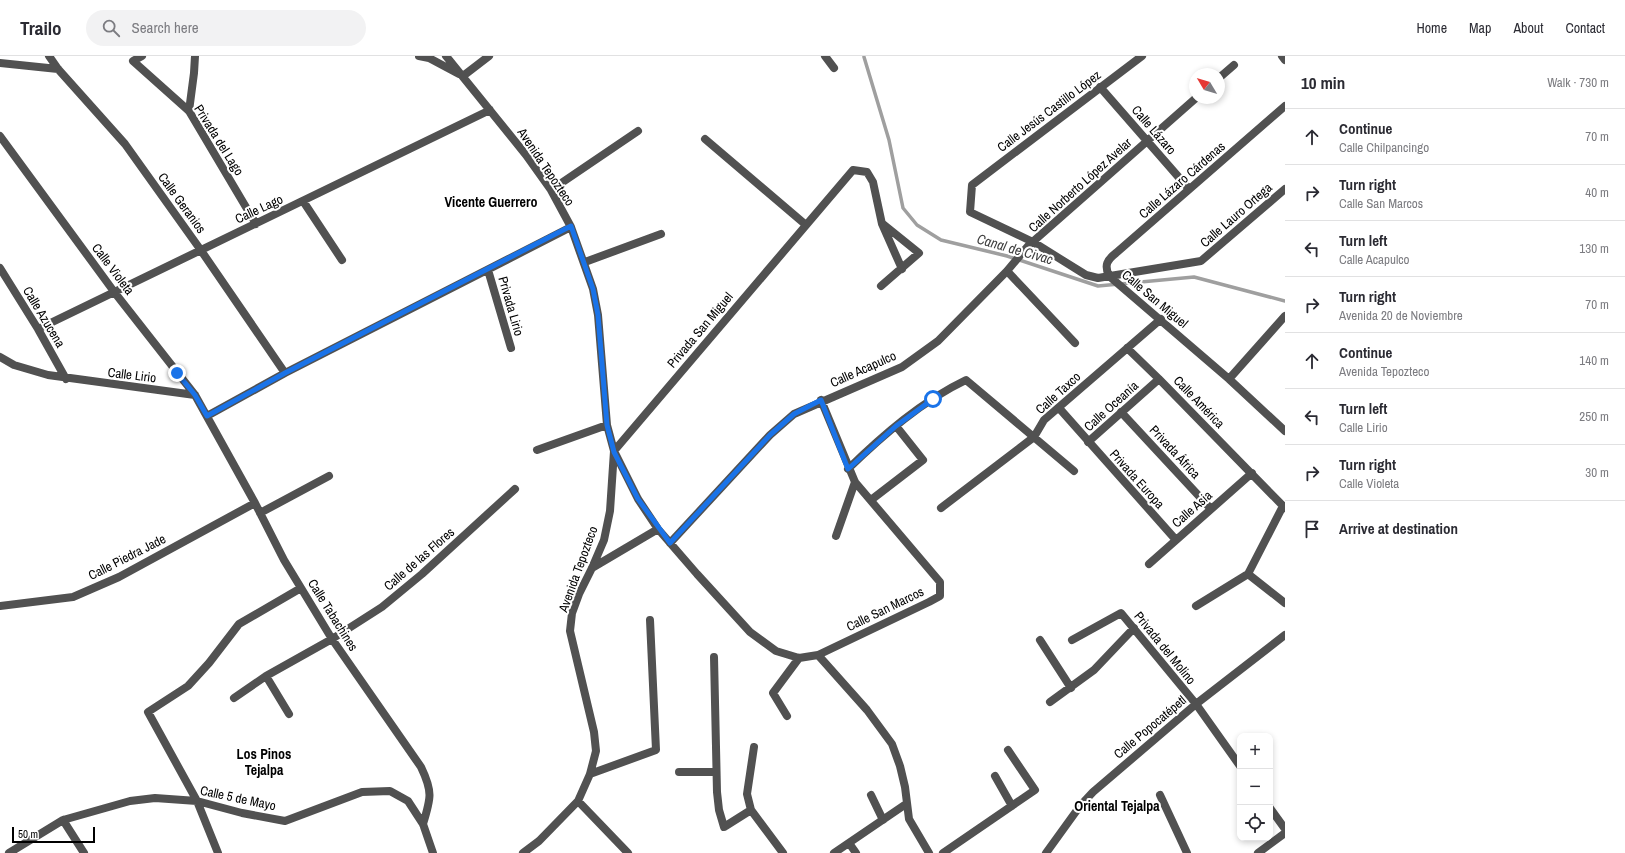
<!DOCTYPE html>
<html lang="en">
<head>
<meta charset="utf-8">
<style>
	:root { --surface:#fff; --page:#f2f2f3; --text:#2b2b33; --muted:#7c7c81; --line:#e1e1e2 }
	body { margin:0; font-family:"Archivo Narrow",sans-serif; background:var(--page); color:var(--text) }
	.controls { position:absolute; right:12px; bottom:12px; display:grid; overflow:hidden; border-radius:8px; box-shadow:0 2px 6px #0003 }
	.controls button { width:36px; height:36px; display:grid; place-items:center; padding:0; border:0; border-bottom:1px solid var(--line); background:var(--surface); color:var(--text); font:20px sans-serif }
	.compass { position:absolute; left:1189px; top:12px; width:36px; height:36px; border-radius:50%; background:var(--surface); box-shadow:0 2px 6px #0003; rotate:308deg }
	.scale { position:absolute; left:12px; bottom:10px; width:83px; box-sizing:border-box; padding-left:4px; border:2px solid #000; border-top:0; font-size:11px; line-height:14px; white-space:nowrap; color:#000; -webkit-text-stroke:3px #fff; paint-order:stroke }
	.stop { position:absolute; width:12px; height:12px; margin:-9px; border:3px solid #1a73e8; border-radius:50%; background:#fff }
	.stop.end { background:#1a73e8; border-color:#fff; box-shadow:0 1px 4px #0008 }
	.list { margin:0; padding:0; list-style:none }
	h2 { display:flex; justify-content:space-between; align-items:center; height:52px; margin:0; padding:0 16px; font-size:17px }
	h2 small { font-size:13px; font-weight:400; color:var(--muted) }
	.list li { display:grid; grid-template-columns:26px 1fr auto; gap:12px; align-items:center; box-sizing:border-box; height:56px; padding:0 16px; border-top:1px solid var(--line) }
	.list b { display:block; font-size:15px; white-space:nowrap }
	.list p { margin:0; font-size:13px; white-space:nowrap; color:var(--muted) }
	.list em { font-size:13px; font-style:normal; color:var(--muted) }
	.icon { flex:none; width:22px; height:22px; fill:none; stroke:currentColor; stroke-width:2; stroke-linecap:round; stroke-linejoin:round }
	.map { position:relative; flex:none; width:1285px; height:797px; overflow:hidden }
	header { display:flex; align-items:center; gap:24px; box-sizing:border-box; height:56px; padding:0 20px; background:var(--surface); border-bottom:1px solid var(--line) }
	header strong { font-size:19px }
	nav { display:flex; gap:22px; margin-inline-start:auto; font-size:14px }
	.search { width:280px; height:36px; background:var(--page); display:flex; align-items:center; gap:10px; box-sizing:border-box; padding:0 14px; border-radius:22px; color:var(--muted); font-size:15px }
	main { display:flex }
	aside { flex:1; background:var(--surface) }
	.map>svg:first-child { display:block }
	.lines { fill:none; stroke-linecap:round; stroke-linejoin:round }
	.stream { stroke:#9f9f9f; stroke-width:3.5 }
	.minor { stroke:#515151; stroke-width:8 }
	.route { stroke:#1a73e8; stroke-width:5 }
	.labels { text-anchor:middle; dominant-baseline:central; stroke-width:4; stroke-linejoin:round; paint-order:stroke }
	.street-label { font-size:13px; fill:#000; stroke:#fff }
	.neighbourhood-label { font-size:14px; font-weight:bold; fill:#000; stroke:#fff }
	.water-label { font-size:14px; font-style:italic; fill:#404040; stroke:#fff }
</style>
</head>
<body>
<header>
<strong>Trailo</strong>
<div class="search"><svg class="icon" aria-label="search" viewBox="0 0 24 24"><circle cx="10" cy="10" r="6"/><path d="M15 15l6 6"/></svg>Search here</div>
<nav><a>Home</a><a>Map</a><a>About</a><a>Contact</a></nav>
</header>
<main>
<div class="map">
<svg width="1285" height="797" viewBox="0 0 1285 797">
	<rect width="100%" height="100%" fill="#fff"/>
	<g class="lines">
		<!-- stream -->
		<path class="stream" d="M864 1 889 84 903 152 917 169 941 184 1007 200 1098 230 1194 221 1285 245"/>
		<!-- minor -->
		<path class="minor" d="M49 0 58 13 125 88 200 193 285 317
			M142 0 133 5 189 55 256 168
			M419 0 429 2 459 18
			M446 0 526 99 551 134 571 171 593 233 598 259 607 369 614 395 610 455 604 484 592 512 579 538 572 557 570 575 594 676 596 695 590 718 578 745 539 785 523 797
			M825 0 834 12
			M1142 0 972 129 970 156 1033 186 1086 219 1098 222 1201 205 1285 133
			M1282 0 1285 4
			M0 7 58 13
			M463 20 489 0
			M1219 22 1234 9
			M1100 31 1189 133
			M1285 50 1116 197C1107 204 1104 209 1109 220L1229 323 1285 375
			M189 55 194 17 195 0
			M0 80 115 237 195 339 255 447 284 504 332 583 421 711C433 736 431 742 423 768
			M705 83 806 169
			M551 134 638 75
			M303 145 342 204
			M585 206 661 178
			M0 212 38 273 66 323
			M488 214 511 292
			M1007 215 1075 287
			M881 230 919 197 883 168
			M38 273 490 54
			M1127 292 1159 323 1285 452
			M0 301 14 309 48 319 195 339
			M1229 323 1285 260
			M821 344 855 426 940 526V540L929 546 818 599 799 602 776 595 750 576 697 518 658 473 638 443 614 395 853 114 867 116 873 126 882 168 902 213
			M1059 352 1176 484
			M1121 356 1211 453
			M207 360 285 317 571 171
			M1088 386 1159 323
			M537 394 607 369
			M848 413C883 379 922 345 966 324L1074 415
			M871 444 923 404 896 370
			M941 452 1034 381 1044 364 1161 263
			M260 457 329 420
			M836 480 855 426
			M670 487 770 379 794 358 902 311 938 285 1007 215 1028 190 1196 42
			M1149 508 1252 417
			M592 512 658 473
			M1248 518 1283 450
			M1248 518 1285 547
			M0 550 73 541 119 521 255 447
			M1196 550 1248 518
			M1040 584 1071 632
			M1072 584 1121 557 1196 648 1240 710
			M818 599 867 654 892 688 900 710 905 731 909 763 929 797
			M714 601 717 736 719 754 724 771 751 754
			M266 620 289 658
			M234 642 266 620 332 583 382 551 422 518 515 433
			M1050 646 1094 614 1134 572
			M787 660 773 637 799 602
			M754 691 747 738 751 754 783 797
			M679 716H716
			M590 718 656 694 650 564
			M995 720 1012 750
			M871 739 883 764
			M1160 739 1187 797
			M578 745 628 797
			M1270 752 1285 773
			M63 764 84 797
			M849 787 856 797
			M9 797 63 764 130 745 155 742 197 745 242 757 285 765 362 736 390 735 408 745 423 768 433 797
			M218 797 197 745 148 656 188 630 209 607 239 568 301 532
			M834 797 906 748
			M943 797 1035 734 1008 694
			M1046 797 1080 750 1093 736 1196 648 1285 579
			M1258 797 1285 777"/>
	</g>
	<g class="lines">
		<!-- route -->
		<path class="route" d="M177 317 195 339 207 360 285 317 571 170 593 233 598 259 607 369 614 396 638 443 670 487 770 379 794 358 821 344 848 413 896 370 933 343"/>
	</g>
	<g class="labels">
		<!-- street labels -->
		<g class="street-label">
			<text transform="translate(1049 55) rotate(-37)">Calle Jesús Castillo López</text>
			<text transform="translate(1154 74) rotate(49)">Calle Lázaro</text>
			<text transform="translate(219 84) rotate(58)">Privada del Lago</text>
			<text transform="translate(546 111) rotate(56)">Avenida Tepozteco</text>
			<text transform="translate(1182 124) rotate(-41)">Calle Lázaro Cárdenas</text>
			<text transform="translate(1080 129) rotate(-42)">Calle Norberto López Avelar</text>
			<text transform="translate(182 147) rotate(54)">Calle Geranios</text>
			<text transform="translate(259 153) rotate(-25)">Calle Lago</text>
			<text transform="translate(1236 159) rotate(-41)">Calle Lauro Ortega</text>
			<text transform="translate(113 213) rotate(53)">Calle Violeta</text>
			<text transform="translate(1155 243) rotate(40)">Calle San Miguel</text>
			<text transform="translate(511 250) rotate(74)">Privada Lirio</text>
			<text transform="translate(44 261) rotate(59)">Calle Azucena</text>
			<text transform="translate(700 274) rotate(-50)">Privada San Miguel</text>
			<text transform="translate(863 313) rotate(-24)">Calle Acapulco</text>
			<text transform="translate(132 319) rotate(7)">Calle Lirio</text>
			<text transform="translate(1058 337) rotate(-42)">Calle Taxco</text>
			<text transform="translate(1199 346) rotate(46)">Calle América</text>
			<text transform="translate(1111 350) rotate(-42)">Calle Oceanía</text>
			<text transform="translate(1175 396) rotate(47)">Privada África</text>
			<text transform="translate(1137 423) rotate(48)">Privada Europa</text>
			<text transform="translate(1192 453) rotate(-41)">Calle Asia</text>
			<text transform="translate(127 501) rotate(-27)">Calle Piedra Jade</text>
			<text transform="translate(419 503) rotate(-41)">Calle de las Flores</text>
			<text transform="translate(578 513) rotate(-70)">Avenida Tepozteco</text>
			<text transform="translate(885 553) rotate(-26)">Calle San Marcos</text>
			<text transform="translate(333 559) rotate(58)">Calle Tabachines</text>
			<text transform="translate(1165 592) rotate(51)">Privada del Molino</text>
			<text transform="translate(1150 671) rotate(-40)">Calle Popocatépetl</text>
			<text transform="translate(238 742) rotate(12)">Calle 5 de Mayo</text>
		</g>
		<!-- neighbourhood labels -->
		<g class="neighbourhood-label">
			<text x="491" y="146">Vicente Guerrero</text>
			<text x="264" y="698">Los Pinos<tspan x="264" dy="16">Tejalpa</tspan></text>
			<text x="1117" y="750">Oriental Tejalpa</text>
		</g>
		<!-- water labels -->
		<g class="water-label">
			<text transform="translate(1015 193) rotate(16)">Canal de Civac</text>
		</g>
	</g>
</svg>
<div class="controls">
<button>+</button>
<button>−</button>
<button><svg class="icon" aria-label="locate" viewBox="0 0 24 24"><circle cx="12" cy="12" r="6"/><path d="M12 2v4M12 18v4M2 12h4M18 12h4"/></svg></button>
</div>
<svg class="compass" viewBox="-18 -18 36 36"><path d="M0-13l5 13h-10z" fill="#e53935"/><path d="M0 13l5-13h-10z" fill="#7c7c81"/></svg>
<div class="scale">50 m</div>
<div class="stop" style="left:933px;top:343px"></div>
<div class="stop end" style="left:177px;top:317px"></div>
</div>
<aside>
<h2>10 min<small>Walk · 730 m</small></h2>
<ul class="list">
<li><svg class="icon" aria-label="ahead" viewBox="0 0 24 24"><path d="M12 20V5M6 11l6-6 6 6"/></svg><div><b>Continue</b><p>Calle Chilpancingo</p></div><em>70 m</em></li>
<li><svg class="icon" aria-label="right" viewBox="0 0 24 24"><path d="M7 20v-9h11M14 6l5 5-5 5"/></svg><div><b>Turn right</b><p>Calle San Marcos</p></div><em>40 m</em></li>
<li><svg class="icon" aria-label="left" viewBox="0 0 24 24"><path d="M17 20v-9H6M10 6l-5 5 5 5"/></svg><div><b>Turn left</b><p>Calle Acapulco</p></div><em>130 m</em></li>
<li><svg class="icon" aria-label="right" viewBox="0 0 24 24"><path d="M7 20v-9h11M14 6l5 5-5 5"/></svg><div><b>Turn right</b><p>Avenida 20 de Noviembre</p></div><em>70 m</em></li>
<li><svg class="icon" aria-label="ahead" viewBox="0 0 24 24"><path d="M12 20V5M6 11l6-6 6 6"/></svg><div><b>Continue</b><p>Avenida Tepozteco</p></div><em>140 m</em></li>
<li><svg class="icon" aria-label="left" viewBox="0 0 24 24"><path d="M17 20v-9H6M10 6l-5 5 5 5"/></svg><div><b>Turn left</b><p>Calle Lirio</p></div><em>250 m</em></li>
<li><svg class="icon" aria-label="right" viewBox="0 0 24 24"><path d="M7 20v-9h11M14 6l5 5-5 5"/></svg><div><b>Turn right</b><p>Calle Violeta</p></div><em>30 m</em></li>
<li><svg class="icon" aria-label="arrive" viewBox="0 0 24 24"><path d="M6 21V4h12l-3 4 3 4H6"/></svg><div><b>Arrive at destination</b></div></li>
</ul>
</aside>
</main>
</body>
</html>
